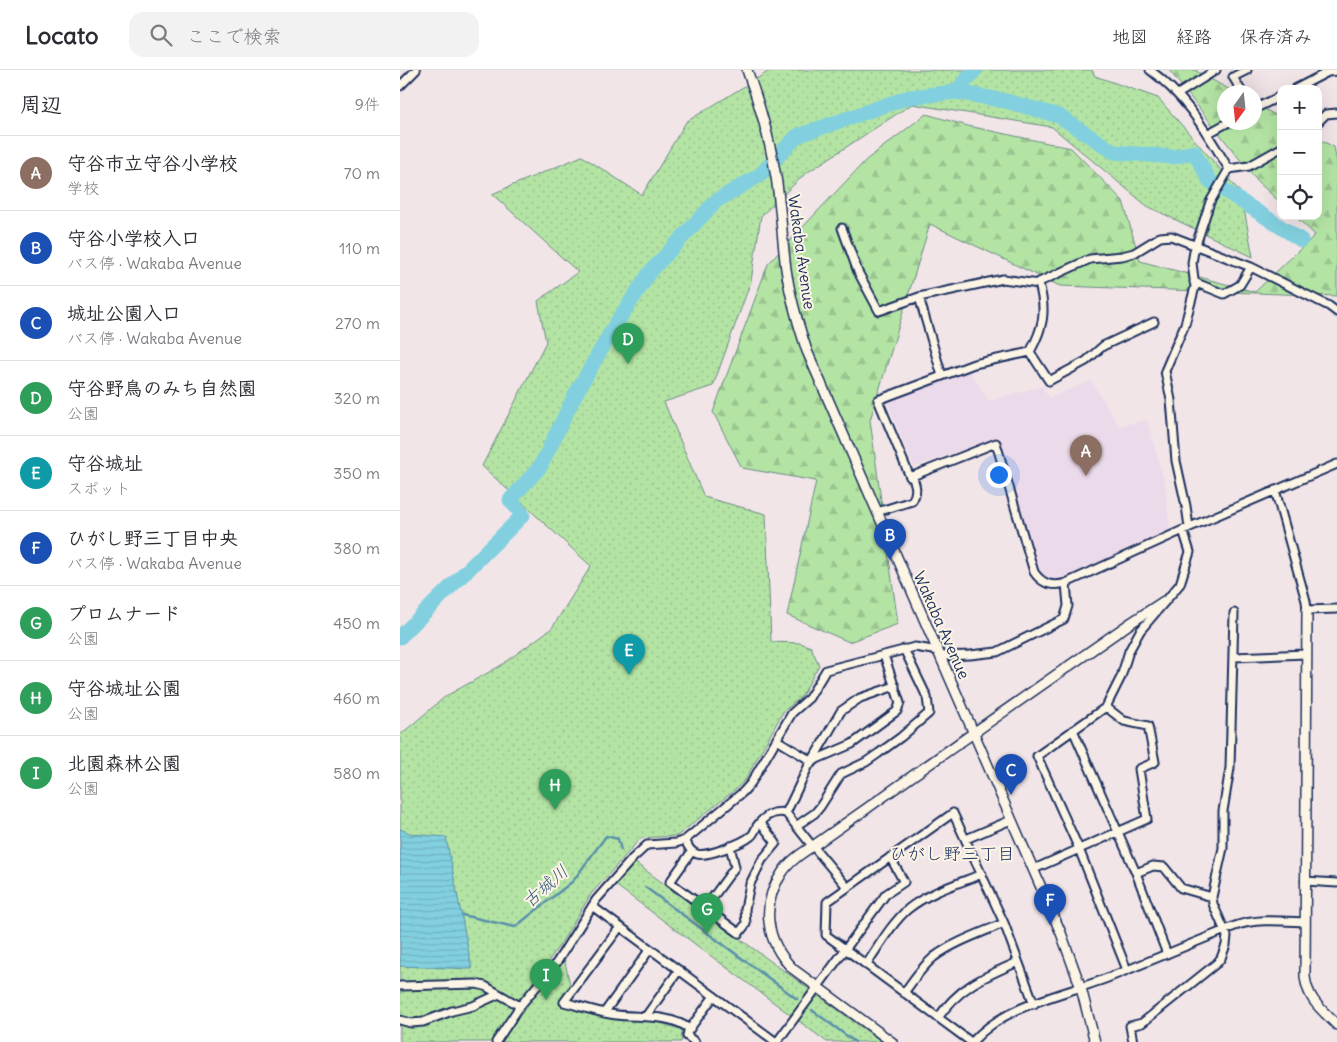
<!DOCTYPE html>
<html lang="ja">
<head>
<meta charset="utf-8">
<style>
	:root { --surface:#fff; --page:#f2f2f3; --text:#2b2b33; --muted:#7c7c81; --line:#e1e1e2; --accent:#7c3aed }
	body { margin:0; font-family:Delius,"Klee One",sans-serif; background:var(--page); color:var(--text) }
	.controls { position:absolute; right:15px; top:15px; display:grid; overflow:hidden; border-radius:10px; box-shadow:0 5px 20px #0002 }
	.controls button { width:45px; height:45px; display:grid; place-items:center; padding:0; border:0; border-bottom:1px solid var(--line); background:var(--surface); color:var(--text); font:25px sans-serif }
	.compass { position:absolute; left:817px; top:15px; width:45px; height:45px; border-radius:50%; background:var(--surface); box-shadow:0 5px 20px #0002; rotate:195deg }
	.you { position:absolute; left:598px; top:404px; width:18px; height:18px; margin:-12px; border:4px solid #fff; border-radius:50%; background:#1a73e8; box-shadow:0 0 0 8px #1a73e833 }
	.badge { display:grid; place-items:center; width:32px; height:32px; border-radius:50%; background:var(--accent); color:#fff; font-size:16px; font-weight:700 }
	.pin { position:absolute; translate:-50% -41px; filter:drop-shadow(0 1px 2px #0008) }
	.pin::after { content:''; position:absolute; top:26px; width:18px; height:15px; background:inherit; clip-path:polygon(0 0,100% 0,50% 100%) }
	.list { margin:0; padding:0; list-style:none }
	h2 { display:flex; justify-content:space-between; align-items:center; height:65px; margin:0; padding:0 20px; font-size:21px }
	h2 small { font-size:16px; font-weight:400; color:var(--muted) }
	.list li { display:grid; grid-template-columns:32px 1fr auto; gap:15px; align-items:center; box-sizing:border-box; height:75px; padding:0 20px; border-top:1px solid var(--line) }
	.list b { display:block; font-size:19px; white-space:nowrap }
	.list p { margin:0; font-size:16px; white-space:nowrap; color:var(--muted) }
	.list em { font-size:16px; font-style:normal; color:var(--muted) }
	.icon { flex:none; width:28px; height:28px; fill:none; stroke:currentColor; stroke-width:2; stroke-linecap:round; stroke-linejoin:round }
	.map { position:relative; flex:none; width:937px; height:972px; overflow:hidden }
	header { display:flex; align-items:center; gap:30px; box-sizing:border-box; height:70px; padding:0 25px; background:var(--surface); border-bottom:1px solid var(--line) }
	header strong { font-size:24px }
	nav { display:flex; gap:28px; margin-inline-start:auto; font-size:18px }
	.search { width:350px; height:45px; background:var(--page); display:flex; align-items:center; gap:12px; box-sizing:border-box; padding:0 18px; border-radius:15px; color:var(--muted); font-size:19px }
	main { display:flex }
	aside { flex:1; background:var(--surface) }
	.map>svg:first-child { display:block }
	.built { fill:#ebdaea }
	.forest { fill:url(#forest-firs); stroke:#688a81 }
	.park { fill:url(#park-dots); stroke:#688a81 }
	.water { fill:url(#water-rules); stroke:#5990ab }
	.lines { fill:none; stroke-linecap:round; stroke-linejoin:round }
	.stream { stroke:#5990ab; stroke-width:2.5 }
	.river { stroke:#82d0df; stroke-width:15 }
	.minor-casing { stroke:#1b2f5e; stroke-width:11 }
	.tertiary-casing { stroke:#1b2f5e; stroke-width:12 }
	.minor { stroke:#fcf5e5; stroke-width:7 }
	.tertiary { stroke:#fcf5e5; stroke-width:9 }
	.labels { text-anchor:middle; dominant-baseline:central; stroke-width:4; stroke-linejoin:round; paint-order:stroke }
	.street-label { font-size:16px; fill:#1b2f5e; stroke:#fcf5e5 }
	.neighbourhood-label { font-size:18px; fill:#1b2f5e; stroke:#fcf5e5 }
	.water-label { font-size:18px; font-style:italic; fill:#35577e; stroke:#fcf5e5 }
</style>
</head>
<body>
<header>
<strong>Locato</strong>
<div class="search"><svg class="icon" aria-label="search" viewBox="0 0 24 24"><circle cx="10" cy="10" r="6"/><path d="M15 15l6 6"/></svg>ここで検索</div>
<nav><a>地図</a><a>経路</a><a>保存済み</a></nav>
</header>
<main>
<aside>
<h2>周辺<small>9件</small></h2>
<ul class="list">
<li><span class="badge" style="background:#8d6e63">A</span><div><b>守谷市立守谷小学校</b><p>学校</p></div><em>70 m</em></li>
<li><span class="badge" style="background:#1a4fb4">B</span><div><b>守谷小学校入口</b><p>バス停 · Wakaba Avenue</p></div><em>110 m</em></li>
<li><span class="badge" style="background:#1a4fb4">C</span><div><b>城址公園入口</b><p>バス停 · Wakaba Avenue</p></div><em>270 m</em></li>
<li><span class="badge" style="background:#2e9e5b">D</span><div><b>守谷野鳥のみち自然園</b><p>公園</p></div><em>320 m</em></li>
<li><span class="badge" style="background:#0f9aa8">E</span><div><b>守谷城址</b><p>スポット</p></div><em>350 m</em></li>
<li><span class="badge" style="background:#1a4fb4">F</span><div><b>ひがし野三丁目中央</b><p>バス停 · Wakaba Avenue</p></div><em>380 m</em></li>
<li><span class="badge" style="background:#2e9e5b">G</span><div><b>プロムナード</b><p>公園</p></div><em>450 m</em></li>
<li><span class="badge" style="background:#2e9e5b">H</span><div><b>守谷城址公園</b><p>公園</p></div><em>460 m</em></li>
<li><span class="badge" style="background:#2e9e5b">I</span><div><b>北園森林公園</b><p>公園</p></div><em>580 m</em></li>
</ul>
</aside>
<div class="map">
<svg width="937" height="972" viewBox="0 0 937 972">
	<defs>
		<pattern id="forest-firs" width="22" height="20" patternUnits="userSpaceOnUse" patternTransform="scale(1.25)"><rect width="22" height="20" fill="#b4e4a4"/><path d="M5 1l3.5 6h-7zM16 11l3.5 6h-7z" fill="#9ac490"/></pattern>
		<pattern id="park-dots" width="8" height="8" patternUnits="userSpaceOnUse" patternTransform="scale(1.25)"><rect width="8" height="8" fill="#b4e4a4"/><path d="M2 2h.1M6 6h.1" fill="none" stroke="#9ac490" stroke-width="1.8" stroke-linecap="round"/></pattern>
		<pattern id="water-rules" width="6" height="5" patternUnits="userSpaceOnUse" patternTransform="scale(1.25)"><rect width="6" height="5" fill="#82d0df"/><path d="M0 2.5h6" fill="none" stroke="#70b3c2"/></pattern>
	</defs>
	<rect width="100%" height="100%" fill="#f2e5e8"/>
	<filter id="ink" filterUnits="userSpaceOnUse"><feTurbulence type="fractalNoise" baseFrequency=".02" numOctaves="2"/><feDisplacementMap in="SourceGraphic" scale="10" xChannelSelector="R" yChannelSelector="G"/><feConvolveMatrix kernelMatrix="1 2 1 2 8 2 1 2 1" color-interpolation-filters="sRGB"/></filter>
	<g filter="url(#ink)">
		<!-- built -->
		<path class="built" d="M570 301 589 331 642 316 649 328 691 311 719 356 747 350 765 414 770 461 668 506 655 509H646L639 502 598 367 514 397 486 330Z"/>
		<!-- forest -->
		<path class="forest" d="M769 0H797L796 1 834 22H824V52H854L855 34 881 48V133L857 111Z
			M526 44 568 56 671 78 723 131 740 191 855 222 915 165 895 146H918V69L934 77 937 93V226L660 216 530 154 470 350 498 554 449 572 387 545 416 411 342 398 313 342 368 194 466 90Z"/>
		<!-- park -->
		<path class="park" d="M371 0H692L695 6 758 28 841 123 853 187 747 136 652 57 512 34 405 104 361 146 351 211 313 316 264 332 304 427 366 444 371 572 400 573 411 577 419 595 402 626 383 642 345 710 336 719 277 766 241 768 191 824 161 873 92 972H0V665L46 626 100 596 152 558 191 496 82 396 146 272 138 231 178 202 92 124 182 86 242 125 286 52Z
			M234 792 482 972H427L214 814Z
			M164 888 171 919 158 934 207 948 253 951 280 959 283 963 281 972H101L120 943Z"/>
		<!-- water -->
		<path class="water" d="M0 759 12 764 46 767 72 899 0 896Z"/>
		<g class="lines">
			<!-- stream -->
			<path class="stream" d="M245 817 397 929
				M62 845 115 857 173 811 206 766 218 769 221 780
				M412 940 455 972"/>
			<!-- river -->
			<path class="river" d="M556 22 606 31 659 46 714 82 773 87 794 82 810 111 901 170
				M0 567 123 445 110 430 140 397 175 325 215 255 251 201 316 131 360 105 397 66 509 27 556 22 575 0"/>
			<!-- minor casing -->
			<g class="minor-casing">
				<path id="minor" d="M750 0C787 27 806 62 829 99L810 132 794 181 792 193 795 217 785 254 765 301 771 330 776 391 786 436 789 457
					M0 16 16 0
					M895 19 928 2 937 1
					M842 22 833 7 847 0
					M778 24 816 0
					M854 39 881 26
					M918 52 926 44 937 43
					M807 64 829 52
					M829 99 849 96 881 78
					M442 158 458 202 479 241 519 227 603 209 639 214C647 242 643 258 630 282L574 294 478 330 510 407 596 373 634 502C642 514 652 517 666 513
					M794 212 824 224 840 215 851 197
					M637 213 690 189 722 186 734 183 760 167 771 166 851 197 929 236 937 242
					M519 227 542 306
					M630 282 649 311 686 291 703 276 754 252
					M875 420 906 531 907 540 937 539
					M477 442 512 431C518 422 516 415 512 406
					M540 586 570 585 597 582 664 549 668 536 666 513 783 460 937 394
					M834 587 906 584
					M673 660 736 803 767 884
					M377 670 413 692
					M412 691 441 641 460 628 495 616
					M386 743 413 777
					M396 756 415 743 420 737 441 704 466 692 479 683 501 667 529 643 527 627 504 579
					M566 769 611 750
					M285 770C288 776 290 782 297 784 307 787 343 773 351 766 354 764 355 760 357 756 364 746 374 740 386 743L409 695 417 689 452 674 497 641 500 633 484 585
					M413 776 447 817
					M292 781 270 812 339 863 346 854 345 839 350 814 362 790 376 773 360 752
					M634 799 747 749 739 699 755 692 748 656 724 651 706 637
					M736 803 753 796 764 797 781 818 812 827
					M905 811 937 813
					M192 836 376 972
					M305 838 335 797 330 776
					M220 857 164 932C179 936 194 941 210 944 236 949 266 942 290 959
					M466 895C479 876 491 854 508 839 529 822 557 814 582 804
					M727 900 679 779 637 686 706 637 721 607 729 581 740 561 780 514 790 482 783 460
					M0 916 76 914 85 916 99 924
					M504 923C513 910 522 897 534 887 554 872 581 863 604 853
					M204 943 250 879
					M246 946 279 900
					M538 948C560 916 584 907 618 892
					M0 950 11 953 23 952 52 941 73 936 99 924 120 936
					M96 972 120 936 157 892 196 830 233 788 247 775 276 773 285 770 343 722 351 713 392 643 409 628 426 600 515 577 538 581
					M295 972 287 966 288 961 314 926
					M377 972 486 824 504 812 490 787
					M571 972 426 865 427 832 553 743 604 853 634 934
					M572 972C608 932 667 925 715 905 755 889 795 872 835 856 857 848 882 851 905 852
					M733 972 730 956 742 953 817 893 821 888 826 875 827 866 813 834 812 827 823 778V741L830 698 834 543"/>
			</g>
			<!-- tertiary casing -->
			<g class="tertiary-casing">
				<path id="tertiary" d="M347 0C360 35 370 70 376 107 381 138 382 169 386 199 390 227 398 254 407 281L661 863 681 918 695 972
					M907 540 905 907C908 930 921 939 937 955
					M492 972 393 899C366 872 360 835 382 803 390 790 404 782 416 774 433 762 449 751 466 739 554 676 643 614 732 552L764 531"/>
			</g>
			<!-- minor -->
			<use href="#minor" class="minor"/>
			<!-- tertiary -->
			<use href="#tertiary" class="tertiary"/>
		</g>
	</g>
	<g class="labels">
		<!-- street labels -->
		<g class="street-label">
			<text transform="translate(402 182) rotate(82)">Wakaba Avenue</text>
			<text transform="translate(542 555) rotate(66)">Wakaba Avenue</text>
		</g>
		<!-- neighbourhood labels -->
		<g class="neighbourhood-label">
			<text x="552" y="783">ひがし野三丁目</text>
		</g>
		<!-- water labels -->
		<g class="water-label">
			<text transform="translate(145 816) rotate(-41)">古城川</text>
		</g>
	</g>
</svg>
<div class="controls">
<button>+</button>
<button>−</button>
<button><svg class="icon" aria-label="locate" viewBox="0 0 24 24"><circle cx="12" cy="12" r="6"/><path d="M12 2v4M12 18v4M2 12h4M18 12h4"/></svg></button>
</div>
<svg class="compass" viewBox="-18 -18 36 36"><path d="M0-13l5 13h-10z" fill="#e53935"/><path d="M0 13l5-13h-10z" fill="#7c7c81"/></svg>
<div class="you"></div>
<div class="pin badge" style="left:686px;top:406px;background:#8d6e63">A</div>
<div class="pin badge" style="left:490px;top:490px;background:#1a4fb4">B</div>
<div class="pin badge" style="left:611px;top:725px;background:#1a4fb4">C</div>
<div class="pin badge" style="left:228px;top:294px;background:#2e9e5b">D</div>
<div class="pin badge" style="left:229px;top:605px;background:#0f9aa8">E</div>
<div class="pin badge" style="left:650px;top:855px;background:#1a4fb4">F</div>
<div class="pin badge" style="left:307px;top:864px;background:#2e9e5b">G</div>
<div class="pin badge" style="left:155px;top:740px;background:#2e9e5b">H</div>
<div class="pin badge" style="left:146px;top:930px;background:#2e9e5b">I</div>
</div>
</main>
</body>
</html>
